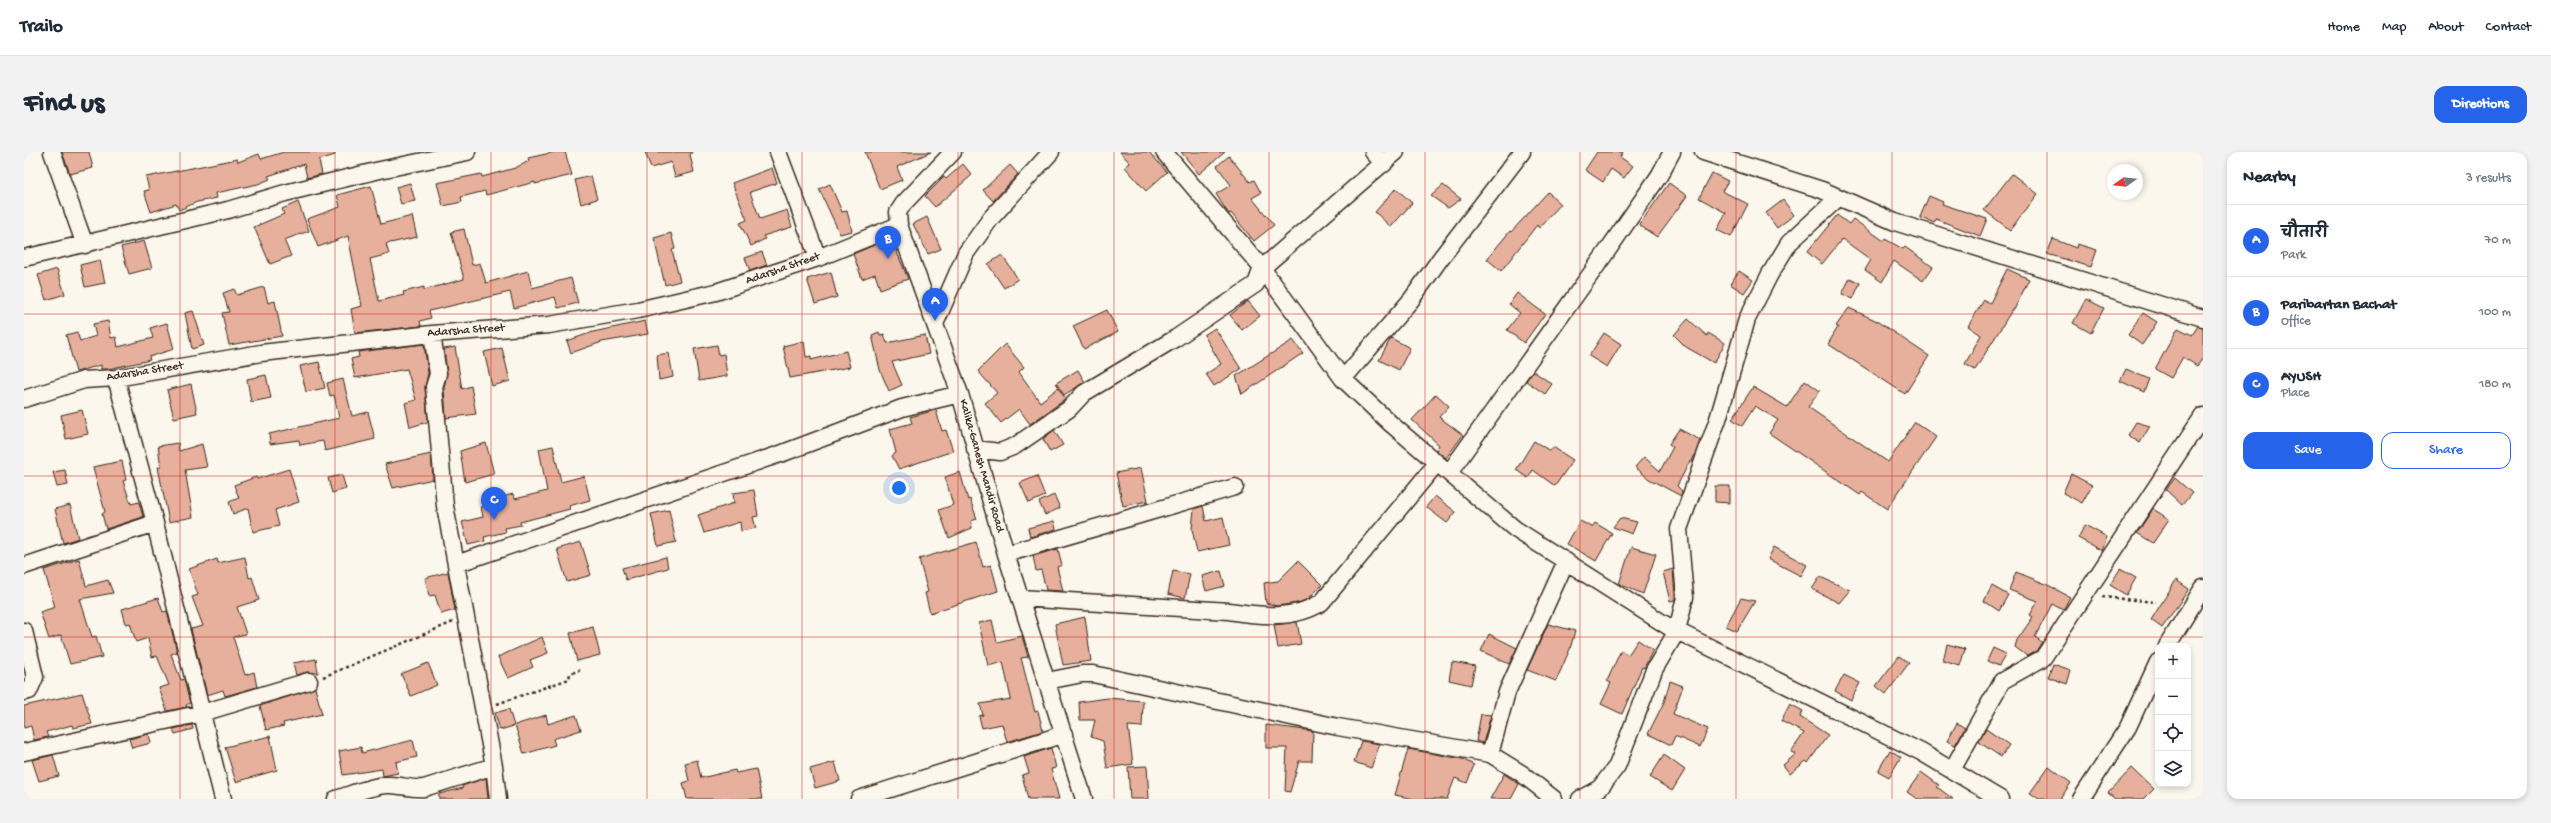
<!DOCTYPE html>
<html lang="en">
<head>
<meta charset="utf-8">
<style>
	:root { --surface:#fff; --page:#f2f2f3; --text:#1f2937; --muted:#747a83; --line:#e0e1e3; --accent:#2563eb }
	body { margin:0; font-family:"Gochi Hand","Playpen Sans Deva",sans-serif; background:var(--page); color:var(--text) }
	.controls { position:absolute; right:12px; bottom:12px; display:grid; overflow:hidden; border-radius:8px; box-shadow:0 2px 6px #0003 }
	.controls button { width:36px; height:36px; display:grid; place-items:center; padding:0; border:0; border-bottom:1px solid var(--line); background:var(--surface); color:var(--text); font:20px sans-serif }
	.compass { position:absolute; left:2083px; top:12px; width:36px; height:36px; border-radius:50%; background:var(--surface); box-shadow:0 2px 6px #0003; rotate:256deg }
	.you { position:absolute; left:875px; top:336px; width:14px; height:14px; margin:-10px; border:3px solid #fff; border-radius:50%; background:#1a73e8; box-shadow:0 0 0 6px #1a73e833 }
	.badge { display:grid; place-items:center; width:26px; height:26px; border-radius:50%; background:var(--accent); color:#fff; font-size:13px; font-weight:700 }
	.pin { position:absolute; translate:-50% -33px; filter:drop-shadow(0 1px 2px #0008) }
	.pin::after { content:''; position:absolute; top:21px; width:14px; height:12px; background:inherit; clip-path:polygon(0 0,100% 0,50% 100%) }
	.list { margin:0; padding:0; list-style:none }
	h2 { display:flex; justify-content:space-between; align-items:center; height:52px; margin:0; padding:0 16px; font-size:17px }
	h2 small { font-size:13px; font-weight:400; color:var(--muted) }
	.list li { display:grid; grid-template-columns:26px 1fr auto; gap:12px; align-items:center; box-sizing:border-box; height:72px; padding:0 16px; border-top:1px solid var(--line) }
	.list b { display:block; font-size:15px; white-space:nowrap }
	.list p { margin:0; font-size:13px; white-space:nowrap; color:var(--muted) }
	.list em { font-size:13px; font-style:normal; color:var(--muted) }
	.actions { display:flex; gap:8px; padding:12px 16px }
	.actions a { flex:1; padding:9px 0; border:1px solid var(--accent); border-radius:12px; text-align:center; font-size:14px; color:var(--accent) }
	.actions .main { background:var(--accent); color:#fff }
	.icon { flex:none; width:22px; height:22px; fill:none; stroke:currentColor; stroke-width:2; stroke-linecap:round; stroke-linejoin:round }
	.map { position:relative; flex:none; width:2179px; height:647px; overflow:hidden; border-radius:12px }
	header { display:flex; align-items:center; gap:24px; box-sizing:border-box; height:56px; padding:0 20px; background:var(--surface); border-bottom:1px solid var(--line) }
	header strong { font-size:19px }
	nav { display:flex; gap:22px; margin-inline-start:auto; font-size:14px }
	.intro { display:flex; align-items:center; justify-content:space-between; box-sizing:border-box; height:96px; padding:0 24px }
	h1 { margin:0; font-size:28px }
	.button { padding:10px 18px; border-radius:12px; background:var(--accent); color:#fff; font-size:14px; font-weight:700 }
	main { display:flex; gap:24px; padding:0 24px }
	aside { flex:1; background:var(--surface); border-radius:12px; box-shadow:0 2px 6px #0003 }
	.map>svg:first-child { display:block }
	.building { fill:#e7b09c; stroke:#3b2a1e }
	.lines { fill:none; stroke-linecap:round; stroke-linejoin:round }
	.minor-casing { stroke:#3b2a1e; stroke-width:19 }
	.path { stroke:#3b2a1e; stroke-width:2.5; stroke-dasharray:3 3; stroke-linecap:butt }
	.minor { stroke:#fbf7ec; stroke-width:16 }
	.grid { fill:none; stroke:#d62828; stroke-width:1; stroke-opacity:0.55 }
	.labels { text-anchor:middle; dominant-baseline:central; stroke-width:3.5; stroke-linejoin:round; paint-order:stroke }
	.street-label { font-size:12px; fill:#3b2a1e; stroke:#fbf7ec }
</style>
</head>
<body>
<header>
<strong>Trailo</strong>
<nav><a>Home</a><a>Map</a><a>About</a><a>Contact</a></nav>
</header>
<div class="intro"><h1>Find us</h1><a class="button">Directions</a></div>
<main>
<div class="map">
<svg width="2179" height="647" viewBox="0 0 2179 647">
	<rect width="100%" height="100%" fill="#fbf7ec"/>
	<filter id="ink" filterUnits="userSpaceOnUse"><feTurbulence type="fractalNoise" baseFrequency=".025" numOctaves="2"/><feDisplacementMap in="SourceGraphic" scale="8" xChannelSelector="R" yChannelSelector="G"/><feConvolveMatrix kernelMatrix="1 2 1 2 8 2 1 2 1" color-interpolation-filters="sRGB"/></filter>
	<g filter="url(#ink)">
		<!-- building -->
		<path class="building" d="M38 0H65L69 16 46 22Z
			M260 0H310L311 3 295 8 298 22 283 26 280 12 244 24 246 27 234 32 192 41 193 46 173 50 155 58 152 52 127 60 120 39 125 38 122 25 213 7 214 10 235 2 237 7Z
			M531 0H541L548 23 511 32V30L462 43 461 39 437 45 438 50 419 54 413 31 457 22 458 25 491 16 505 9 504 6Z
			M621 0H668L666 3 670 20 651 25 647 10 627 16Z
			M841 0H907L873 15 878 28 856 37Z
			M1096 0H1125L1143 20 1122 39 1101 15 1106 11Z
			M1157 0H1201L1175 22Z
			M1573 0H1599L1596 5 1609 14 1600 26 1587 17 1579 30 1561 18Z
			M1205 4 1226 30 1230 28 1237 41 1228 46 1250 73 1230 89 1207 61 1205 62 1202 58 1192 42 1207 33 1193 14Z
			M939 12 948 23 911 55 901 44 920 25 922 27Z
			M986 13 994 22 969 49 959 38Z
			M748 16 753 31 726 40 736 67 763 58 768 75 739 84 741 87 727 94 716 71 723 68 708 31Z
			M1688 21 1704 29 1698 39 1724 52 1707 85 1693 78 1702 61 1675 46Z
			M1988 22 2014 42 1986 78 1960 58Z
			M567 24 573 47 557 52 551 28Z
			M386 31 391 49 377 52 372 35Z
			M1645 31 1663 44 1633 85 1615 73Z
			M806 32 818 60 823 59 828 79 816 82 795 37Z
			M1419 33 1437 47 1424 56 1407 44Z
			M347 34 357 72 388 64 393 85 362 92 365 102 346 107 355 149 380 143 379 140 400 135V138L440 127 427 80 440 77 448 113 456 111 462 131 504 119 508 136 547 126 554 151 534 156 531 145 490 156 486 140 405 159 407 166 396 169 397 174 331 181 327 157 338 154 324 84 294 95 283 67 316 55 313 43Z
			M1372 36 1388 51 1367 75 1351 60Z
			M1524 40 1537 52 1515 76 1513 73 1477 119 1463 107 1486 79 1487 80Z
			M1905 44 1919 50 1918 52 1963 67 1956 84 1912 67 1910 71 1896 65Z
			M1759 48 1770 63 1753 76 1742 61Z
			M274 50 285 79 260 88 267 104 246 112 230 75 260 62 258 57Z
			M1813 63 1825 72 1829 67 1860 89 1861 87 1879 97 1881 95 1909 115 1899 129 1870 109 1858 130 1841 118 1847 108 1818 87 1798 112 1783 100Z
			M903 65 917 97 904 102 889 72Z
			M647 81 651 97 648 98 656 129 641 133 630 86Z
			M2029 87 2052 96 2053 92 2073 98 2067 115 2023 102Z
			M120 89 128 116 105 122 97 95Z
			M860 89 863 96 870 93 884 127 856 137 851 122 838 127 829 102Z
			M738 100 743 113 726 119 721 106Z
			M978 103 994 127 980 136 964 112Z
			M76 108 81 131 61 135 56 113Z
			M33 117 41 142 22 148 14 123Z
			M1983 117 2005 127 1990 158H1988L1951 218 1941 212 1957 183 1944 174 1960 148 1966 151Z
			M1715 119 1729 128 1720 141 1706 132Z
			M807 120 813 145 791 152 783 127Z
			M1826 126 1836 131 1829 147 1818 142Z
			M240 135 244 151 251 149 258 184 205 193 198 161 205 160 199 141 210 137 213 143Z
			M1493 141 1521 162 1500 191 1483 178 1496 161 1485 152Z
			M2062 147 2080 156 2067 181 2049 171Z
			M1224 149 1236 164 1218 178 1206 163Z
			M1825 156 1851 168 1905 204 1881 242 1804 192 1814 175 1812 174Z
			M1083 158 1094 180 1060 197 1049 174Z
			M169 159 180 193 168 197 161 161Z
			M2119 161 2133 170 2118 193 2104 183Z
			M1664 167 1683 184 1684 181 1701 191 1690 211 1662 195 1650 183Z
			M84 169 87 186 92 185 94 195 129 186 126 176 143 171 150 197 125 205 126 208 84 217H77V213L52 220 42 183 53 180 56 189 72 184 69 172Z
			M621 169 624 182 578 190 547 201 543 189 569 180Z
			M2174 174 2179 175V206L2173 214 2159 205 2147 226 2131 217 2154 176 2168 183Z
			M1191 176 1217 217 1190 234 1182 222 1197 212 1180 183Z
			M855 180 856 183 860 182 863 191 901 183 905 202 868 210 878 233 865 239 856 218 848 183Z
			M1580 181 1597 192 1583 215 1565 204Z
			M1367 186 1386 196 1375 218 1355 208Z
			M1269 188 1279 201 1218 242 1212 224Z
			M780 189 782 205 787 204V208L822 199 826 215 766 226 759 194Z
			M400 192 404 221 401 236 404 270 386 275 381 251 392 248 383 217 331 226 327 207 335 205 334 200Z
			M981 192 1000 215 995 220 1016 250 1034 236 1042 247 1006 272 995 257 977 271 961 251 973 241 954 219Z
			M693 193 695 203 700 202 703 224 675 229 670 197Z
			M431 195 438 237 447 234 452 262 422 266 420 236 423 221 420 197Z
			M478 196 486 229 468 234 460 200Z
			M645 201 649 225 635 228 633 203Z
			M295 210 301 236 282 240 276 214Z
			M2102 217 2125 227 2120 240 2096 229Z
			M1054 218 1061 230 1040 243 1032 231Z
			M1509 219 1528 232 1521 242 1502 229Z
			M242 223 247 246 227 250 223 227Z
			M319 227 328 264 344 260 351 287 301 299 299 289 276 293 275 288 246 292 245 282 315 266 310 243 306 244 303 231Z
			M1781 228 1796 239 1784 255 1864 310 1891 270 1912 285 1863 357 1838 340 1836 343 1745 281 1754 268 1731 254 1718 274 1708 267 1729 235 1763 255Z
			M167 232 173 261 150 266 143 238Z
			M1412 242 1425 254 1415 265 1439 283 1422 306 1412 298 1415 293 1388 268Z
			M58 258 64 282 42 287 37 263Z
			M912 258 918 279 922 278 929 299 875 317 868 304 872 301 866 277 888 271 886 265Z
			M2112 270 2126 274 2116 291 2104 283Z
			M1655 277 1676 288 1668 310 1666 309 1653 334 1658 339 1657 344 1625 327 1611 315 1620 305 1636 319 1649 295 1645 292Z
			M1030 278 1039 293 1026 300 1019 287Z
			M1510 289 1526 299 1529 295 1549 308 1531 334 1509 318 1504 326 1492 318Z
			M154 291 155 299 178 292 183 315 161 318 169 365 145 370 134 315H137L134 294Z
			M462 291 470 322 441 330 436 299Z
			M529 294 537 330 560 324 566 348 545 354 546 357 496 370 497 373 481 376 482 380 460 385 461 389 444 393 438 370 459 365 457 355 477 351 475 346 489 342 491 347 523 339 515 297Z
			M407 302 409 327 369 336 361 312Z
			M98 309 102 328 99 329 107 352 115 350 119 365 82 377 78 362 81 360 69 315Z
			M1117 316 1124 349 1099 354 1092 321Z
			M265 317 275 350 251 358 255 374 229 380 224 356 209 362 205 350 215 346 210 333 232 325 233 327Z
			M41 318 44 333 33 335 29 320Z
			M936 320 944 348 946 347 953 367 947 369 948 376 925 386 915 358 929 353 921 325Z
			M2047 322 2068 333 2058 351 2039 341Z
			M318 323 322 337 308 341 304 326Z
			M1013 324 1021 344 1005 351 996 331Z
			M2151 326 2168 341 2158 353 2142 338Z
			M1691 334H1706V351L1691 350Z
			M730 338 734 364 729 365 732 376 717 379 716 370 680 381 674 363 710 351 709 341Z
			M1030 343 1036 356 1021 363 1015 350Z
			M1411 344 1432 360 1423 371 1402 355Z
			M46 353 54 386 39 391 31 357Z
			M1179 354 1182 369 1199 365 1205 393 1173 400 1168 377 1170 357Z
			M2129 357 2145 367 2129 391 2113 381Z
			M645 358 652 390 634 394 627 362Z
			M1596 366 1613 370 1608 382 1589 375Z
			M1030 369 1032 377 1006 385 1004 376Z
			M1556 369 1568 375 1571 371 1588 381 1572 409 1543 392Z
			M2061 373 2083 385 2078 399 2054 386Z
			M557 390 567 423 543 430 533 397Z
			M952 390 959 415 967 413 974 439 906 461 901 441 904 440 895 407Z
			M1607 395 1632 402 1619 442 1595 432Z
			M1750 395 1783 413 1777 424 1744 407Z
			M1034 397 1038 413 1033 415 1039 439 1022 438 1017 418 1012 419 1009 404Z
			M221 405 225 426 228 425 235 448 213 455 222 482 209 485 221 523 230 520 233 535 201 544 199 538 183 543 167 477 179 474 168 445 174 443 165 417 193 407 194 411Z
			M642 405 644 416 602 428 598 416Z
			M55 407 62 434 84 428 89 441 56 447 68 485 72 484 78 505 46 512 37 483 25 487 16 460 31 455 20 418Z
			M1274 409 1298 433 1284 447 1274 451 1253 454 1242 451 1240 431 1254 429Z
			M1649 417 1651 444V448L1646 449 1639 420Z
			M2096 417 2112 426 2102 443 2086 433Z
			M1149 419 1166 422 1161 446 1144 442Z
			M1197 419 1201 434 1182 439 1178 424Z
			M424 420 431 458 417 462 411 443 405 444 401 426Z
			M1992 420 2022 432 2046 445 2039 458 2028 452 2011 485 2018 490 2012 499 2003 504 1991 495 1993 488 2009 465 2006 463 2014 449 1985 438Z
			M1796 425 1826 438 1815 451 1788 437Z
			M2152 428 2165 437 2138 476 2127 468Z
			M1968 434 1984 443 1975 459 1960 449Z
			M134 446 139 460 143 459 153 500 147 502 157 528 160 527 166 551 162 553 163 555 143 559 135 536 145 533 133 504 128 505 124 486 112 490 106 471 102 472 98 457Z
			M1717 446 1731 449 1713 479 1702 474Z
			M1061 465 1067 509 1039 513 1031 472Z
			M968 468 973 490 998 484 1004 505 997 506 1011 560 1014 559 1019 579 983 590 978 572 958 576 955 564 959 563 956 552 987 547 979 510 964 514 955 471Z
			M1273 470 1277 492 1254 496 1250 473Z
			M1524 472 1551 479 1546 497 1532 529 1503 518Z
			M569 475 576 503 553 509 546 481Z
			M1465 482 1493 496 1485 512 1457 499Z
			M518 485 524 501 506 508 509 515 484 526 474 505Z
			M1614 488 1629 498 1620 516 1618 515 1598 562 1577 552 1587 531 1583 529 1597 498 1604 503Z
			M1923 492 1941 497 1936 514 1919 509Z
			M1969 496 1982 502 1975 514 1963 509Z
			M1875 504 1885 511 1862 542 1852 534Z
			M292 507 294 521 283 520 272 523 269 511Z
			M1428 510 1451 514 1447 533 1425 528Z
			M404 511 413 533 387 544 377 522Z
			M2029 512 2047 518 2043 532 2024 525Z
			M1820 523 1836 531 1827 548 1811 539Z
			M1646 529 1659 534 1649 562 1684 577 1676 595 1651 584 1647 593 1624 582 1640 550Z
			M291 536 298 562 259 571 260 574 242 578 236 554Z
			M58 541 68 572 49 576 48 573 22 580 24 585 10 588 7 574 0 576V554Z
			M1084 546 1119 549 1118 575 1104 574 1109 612 1083 616 1079 589 1067 585 1071 568H1056L1055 550Z
			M1766 552 1779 559 1776 565 1804 583 1784 611 1782 609 1766 622 1759 613 1772 602 1767 600 1780 581 1757 569Z
			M485 557 490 574 476 578 471 561Z
			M1457 562 1467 563 1459 591 1452 589Z
			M522 563 524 572 552 563 557 578 529 587 531 593 500 602 491 573Z
			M1933 571 1941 576 1931 593 1923 589Z
			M168 573 169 577 151 582 149 577Z
			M1242 573 1289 579 1288 609H1275L1266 640 1261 639 1263 596H1242Z
			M1962 577 1985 593 1977 605 1955 590Z
			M125 582 127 591 108 596 105 587Z
			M246 584 253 618 212 630 201 595Z
			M389 588 393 605 372 610 374 621 359 624 358 617 319 623 315 599 337 595 338 601Z
			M1337 589 1356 592 1347 616 1330 610Z
			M1027 596 1032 616 1027 617 1035 647H1004L998 623 1005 621 1000 605Z
			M1384 597 1438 607 1450 613 1443 631 1431 626 1423 647H1390L1371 643Z
			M1866 598 1877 605 1865 625 1854 619Z
			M29 603 35 624 15 629 8 608Z
			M1640 603 1661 618 1648 639 1626 625Z
			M673 608 677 626 711 618 712 621 732 617 738 647H663L659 631 665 629 661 611Z
			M811 610 816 629 791 636 786 617Z
			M1123 614 1125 647H1106L1104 615Z
			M2025 614 2047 631 2036 647H2015L2006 641Z
			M2108 616 2130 637 2120 647H2091L2084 641Z
			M1897 620 1915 633 1913 635 1929 647H1893L1883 640Z
			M1480 622 1495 632 1487 647H1466Z
			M462 626 464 647H415V642L439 636 438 634Z"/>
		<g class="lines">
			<!-- minor casing -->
			<g class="minor-casing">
				<path id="minor" d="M28 0 61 93
					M754 0 794 106
					M929 0 880 51 874 60 875 73 936 242 982 402 1060 647
					M1140 0 1238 116 1319 227 1367 272 1491 377 1645 475 1897 600 1976 647
					M1349 0 1360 12
					M1679 0 1798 38 1871 70 2179 166
					M0 106 204 58 261 41 356 18 443 0
					M911 172 942 101 967 66 1027 0
					M92 226 131 371 199 647
					M1319 227 1387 148 1416 107 1498 0
					M0 247 60 228 92 226 237 201 408 182 525 173 614 158 692 140 794 106 875 73
					M951 297 976 300 991 294 1045 257 1060 241 1152 186 1232 132 1238 116 1372 0
					M1425 321 1581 102 1635 24 1648 0
					M982 402 1211 335
					M432 412 759 301 878 256 936 242
					M0 414 131 371
					M996 446 1205 459C1236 464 1271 468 1298 450L1413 311
					M0 479 11 525 5 539 0 540
					M2143 494 2179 436
					M1023 529 1058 522H1069L1314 575 1466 602 1497 621 1530 647
					M0 600 178 561 285 529
					M1466 602 1483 540 1542 409
					M470 614 474 647
					M1928 618 1978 529 2019 506 2179 264
					M312 647C328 642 347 634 363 633 377 632 387 638 400 636L470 614 421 354 410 235 414 222 408 182
					M835 647 1040 582
					M1556 647 1576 636 1593 614 1630 518 1653 479 1661 445 1655 377 1694 267 1723 167 1746 122 1765 91 1814 46
					M2057 647 2104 575 2134 510"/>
			</g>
			<!-- path -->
			<path class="path" d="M2078 445 2132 450
				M299 525 429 470
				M473 552 545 527 546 522 556 518"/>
			<!-- minor -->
			<use href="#minor" class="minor"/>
		</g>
	</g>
	<!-- grid -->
	<path class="grid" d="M156 0V647M311 0V647M467 0V647M623 0V647M778 0V647M934 0V647M1090 0V647M1245 0V647M1401 0V647M1556 0V647M1712 0V647M1868 0V647M2023 0V647M0 162H2179M0 324H2179M0 485H2179"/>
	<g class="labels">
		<!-- street labels -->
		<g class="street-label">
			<text transform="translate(759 117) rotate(-19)">Adarsha Street</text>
			<text transform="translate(442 179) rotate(-4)">Adarsha Street</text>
			<text transform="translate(121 220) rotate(-9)">Adarsha Street</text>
			<text transform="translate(957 314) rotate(74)">Kalika-Ganesh Mandir Road</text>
		</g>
	</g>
</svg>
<div class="controls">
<button>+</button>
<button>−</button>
<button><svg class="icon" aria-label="locate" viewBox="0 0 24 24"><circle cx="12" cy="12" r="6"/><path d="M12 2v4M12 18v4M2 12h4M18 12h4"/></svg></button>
<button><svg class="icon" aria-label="layers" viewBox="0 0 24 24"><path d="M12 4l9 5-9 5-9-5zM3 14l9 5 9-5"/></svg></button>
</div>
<svg class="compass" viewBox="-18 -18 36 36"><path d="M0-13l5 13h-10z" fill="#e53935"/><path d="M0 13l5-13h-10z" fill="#747a83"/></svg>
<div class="you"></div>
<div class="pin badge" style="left:911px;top:169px">A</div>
<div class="pin badge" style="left:864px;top:107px">B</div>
<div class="pin badge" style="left:470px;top:368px">C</div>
</div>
<aside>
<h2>Nearby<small>3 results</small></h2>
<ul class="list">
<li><span class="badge">A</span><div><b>चौतारी</b><p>Park</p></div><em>70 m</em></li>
<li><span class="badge">B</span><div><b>Paribartan Bachat</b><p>Office</p></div><em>100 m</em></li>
<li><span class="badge">C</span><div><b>AYUSH</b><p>Place</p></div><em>180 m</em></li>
</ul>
<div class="actions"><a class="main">Save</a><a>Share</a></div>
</aside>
</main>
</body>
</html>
